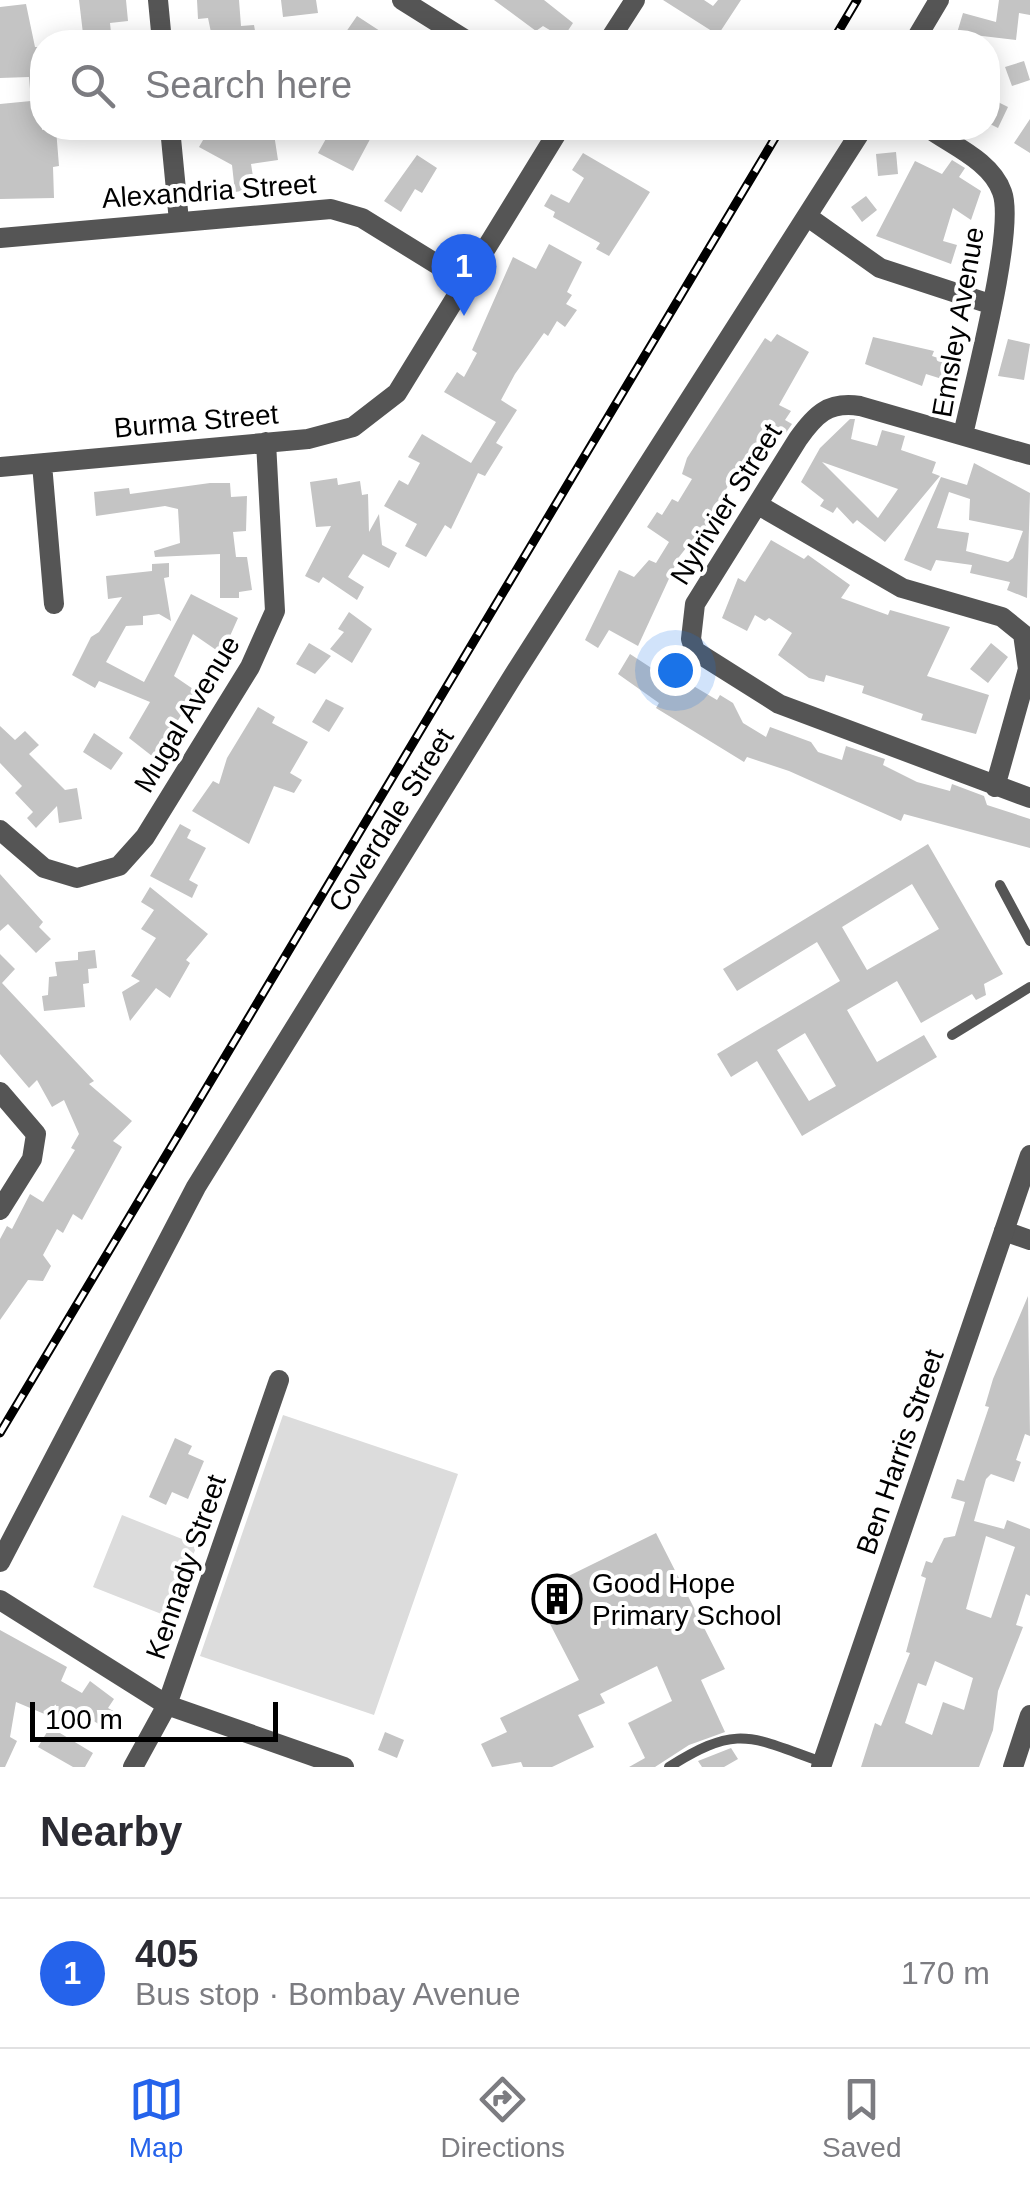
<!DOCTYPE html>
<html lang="en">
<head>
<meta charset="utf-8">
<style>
	:root { --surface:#fff; --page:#f2f2f3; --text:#2b2b33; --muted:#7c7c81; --line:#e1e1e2; --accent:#2563eb }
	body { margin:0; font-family:Helvetica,sans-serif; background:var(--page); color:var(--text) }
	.scale { position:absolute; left:30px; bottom:25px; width:248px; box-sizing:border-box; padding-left:10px; border:5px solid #000; border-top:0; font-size:28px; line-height:35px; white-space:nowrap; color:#000; -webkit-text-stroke:8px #fff; paint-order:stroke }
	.you { position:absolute; left:675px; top:670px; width:35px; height:35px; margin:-25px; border:8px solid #fff; border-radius:50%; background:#1a73e8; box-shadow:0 0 0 15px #1a73e833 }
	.badge { display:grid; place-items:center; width:65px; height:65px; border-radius:50%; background:var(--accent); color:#fff; font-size:32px; font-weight:700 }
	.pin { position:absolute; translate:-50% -82px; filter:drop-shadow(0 2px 5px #0008) }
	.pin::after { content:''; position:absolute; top:52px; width:35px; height:30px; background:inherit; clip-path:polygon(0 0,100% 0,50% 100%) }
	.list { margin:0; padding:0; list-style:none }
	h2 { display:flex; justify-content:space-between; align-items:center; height:130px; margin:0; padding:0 40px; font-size:42px }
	h2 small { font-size:32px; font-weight:400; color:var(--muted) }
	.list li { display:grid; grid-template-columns:65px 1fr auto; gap:30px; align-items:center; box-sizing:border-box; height:150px; padding:0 40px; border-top:2px solid var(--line) }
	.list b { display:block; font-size:38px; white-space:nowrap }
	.list p { margin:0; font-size:32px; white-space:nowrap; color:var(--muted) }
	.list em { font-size:32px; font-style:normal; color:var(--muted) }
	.icon { flex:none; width:55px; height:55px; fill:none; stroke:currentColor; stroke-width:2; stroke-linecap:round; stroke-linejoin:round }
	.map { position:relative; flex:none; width:1030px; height:1767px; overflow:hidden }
	.search { position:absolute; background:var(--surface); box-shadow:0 5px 25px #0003; left:30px; right:30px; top:30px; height:110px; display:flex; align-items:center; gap:25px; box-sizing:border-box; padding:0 35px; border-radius:40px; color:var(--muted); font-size:38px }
	.sheet { height:280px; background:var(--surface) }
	nav { display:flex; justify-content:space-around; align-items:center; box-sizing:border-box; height:140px; border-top:2px solid var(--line); background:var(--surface); font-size:28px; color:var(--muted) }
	nav a { display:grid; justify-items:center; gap:5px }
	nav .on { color:var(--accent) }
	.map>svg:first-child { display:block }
	.green { fill:#dcdcdc }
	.building { fill:#c4c4c4; fill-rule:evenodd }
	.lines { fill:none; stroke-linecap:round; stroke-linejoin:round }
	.service { stroke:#555; stroke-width:10 }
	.minor { stroke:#555; stroke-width:20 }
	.tertiary { stroke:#555; stroke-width:20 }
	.rail-casing { stroke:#000; stroke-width:9 }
	.rail { stroke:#fff; stroke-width:5; stroke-dasharray:15; stroke-linecap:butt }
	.labels { text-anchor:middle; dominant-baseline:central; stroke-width:8; stroke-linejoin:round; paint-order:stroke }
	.street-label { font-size:28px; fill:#000; stroke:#fff }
	.poi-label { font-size:28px; fill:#000; stroke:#fff; text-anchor:start }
</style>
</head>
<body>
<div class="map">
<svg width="1030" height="1767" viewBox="0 0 1030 1767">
	<rect width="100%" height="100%" fill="#fff"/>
	<!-- green -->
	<path class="green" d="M283 1415 458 1474 374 1715 200 1656Z
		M122 1515 197 1545 169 1617 93 1587Z"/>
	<!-- building -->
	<path class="building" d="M79 0H126L128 21 110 23 112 42H84Z
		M197 0H239L241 26 254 25 257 42H213L208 18 198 19Z
		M281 0H316L318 13 283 17Z
		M494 0H544L573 23 563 38 543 26 536 31Z
		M663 0H704L713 6 718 0H741L718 35Z
		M999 0H1030V15L1019 13 1016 40 957 33 963 13 996 22Z
		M26 4 35 47H42V130L56 129 59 166 53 167 54 198 0 199V104L31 101 29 77 0 78V7Z
		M357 16 380 31 371 42H339Z
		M1024 61 1030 80 1012 86 1005 67Z
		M988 97 1008 107 998 128 988 123Z
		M1030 119V153L1014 143Z
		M210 128H269L270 135 274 134 278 160 251 164 255 189 235 192 232 165 199 147Z
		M332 128H376L353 171 318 153Z
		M896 152 898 174 878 176 876 154Z
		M583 153 650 192 609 256 596 249 600 243 553 217 555 212 544 206 551 194 569 203 584 178 572 170Z
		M417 155 437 168 422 193 415 189 401 212 384 201Z
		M952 160 965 168 959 177 981 191 971 220 953 208 943 241 957 245 951 264 876 236 915 161 942 174Z
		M866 196 877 210 862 222 851 207Z
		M549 244 582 262 567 292 572 295 566 304 577 310 565 327 557 321 548 336 544 333 515 374 501 400 517 410 496 443 503 447 485 476 478 473 451 529 445 525 426 557 405 546 417 524 384 506 399 480 408 485 420 463 408 457 422 434 471 463 496 422 444 392 457 372 464 377 477 353 472 350 513 257 536 269Z
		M777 334 809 352 779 405 791 411 785 420 792 424 783 437 770 432 749 463 756 468 747 483 732 479 710 517 715 520 705 536 699 542 693 539 679 557 638 646 609 630 598 648 585 640 619 570 634 577 649 560 656 563 669 542 647 527 657 512 662 515 672 499 678 502 692 479 682 474 687 458 765 338 771 342Z
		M873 337 934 351 932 356 947 361 942 379 926 374 922 386 865 364Z
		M1008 339 1030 344 1024 380 998 376Z
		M850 419H855L851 439 877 446 882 430 905 436 901 450 936 462 932 473 940 476 885 542 857 520 853 524 837 507 833 513 820 506 824 500 801 482 820 448ZM822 462 898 489 878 518Z
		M974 463 1030 493 1027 598 1007 590 1010 582 970 573 972 565 936 560 931 571 904 560 941 477 967 485ZM949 492 970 499 969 520 1023 531 1013 558 1008 562 966 551 969 533 937 528Z
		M337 478 338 485 360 481 362 495 368 494 369 532 379 514 382 545 397 553 389 568 363 554 348 577 364 587 357 600 323 577 319 583 305 576 331 526 316 527 310 482Z
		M210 483H230L231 497 247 496 246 531 233 532 236 557H247L252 590 239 592V598H220V554L155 557 154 551 180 543 178 509 165 506 96 516 94 492 129 488 130 494Z
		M771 540 804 559 808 555 850 585 841 598 888 615 890 610 950 627 927 676 989 695 976 734 921 720 923 714 862 693 864 686 826 675 824 682 809 678 778 655 792 633 769 618 765 621 755 615 747 631 722 618 738 578 745 582Z
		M169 563V577L164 578 171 621 159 614 143 616V625L126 626 106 662 144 682 191 594 238 618 222 654 193 634 174 676 196 691 167 738 170 740 152 756 129 738 150 702 99 681 95 688 72 675 91 637 99 632 122 597 108 599 106 576 152 571V564Z
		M349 612 372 629 352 663 330 649 344 632 338 629Z
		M309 643 331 656 315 674 296 664Z
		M991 643 1008 657 988 683 970 669Z
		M630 654 656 671 665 656 681 666 675 675 717 700 720 695 733 703 743 723 766 737 770 727 811 742 818 752 842 760 846 746 885 759 883 765 917 782 950 791 952 784 984 796 987 805 1030 819V848L904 814 901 821 789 771 747 757 744 762 656 708 659 703 618 674Z
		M326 699 344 708 329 732 312 722Z
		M258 707 275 717 272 723 308 742 290 773 302 780 294 793 274 786 249 844 192 811 213 781 219 784 227 758Z
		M0 726 15 740 25 731 39 745 29 754 65 790 77 788 82 819 59 823 57 806 36 828 27 818 33 812 15 793 22 786 0 763Z
		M94 733 123 753 111 770 83 752Z
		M180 824 191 830 187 838 206 848 189 880 198 885 192 898 150 876Z
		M928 844 1003 974 984 984 986 995 976 1000 972 994 921 1023 897 981 847 1010 877 1062 924 1035 937 1057 802 1136 757 1061 731 1077 717 1054 840 981 817 942 737 991 723 969ZM912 884 939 929 867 970 842 927ZM805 1033 836 1086 809 1101 777 1050Z
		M0 874 43 922 39 927 51 939 36 953 8 924 0 931Z
		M150 887 208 934 186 960 190 963 170 998 156 988 130 1021 122 992 140 981 131 976 156 938 141 929 154 910 141 902Z
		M95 950 97 968 88 969 89 983 83 984 85 1007 44 1011 42 996 48 995 49 977 57 976 55 962 78 960V952Z
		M0 954 15 969 2 983 94 1081 89 1084 132 1121 113 1141 122 1147 82 1220 73 1214 63 1233 57 1229 43 1255 51 1266 43 1281 28 1280 0 1320V1239L7 1226 12 1229 30 1194 43 1202 75 1150 71 1148 79 1134 64 1100 52 1107 37 1080 29 1088 0 1054Z
		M1028 1296 1030 1436 1025 1434 1016 1460 1021 1462 1014 1482 991 1474 986 1479 974 1521 1004 1529 1007 1520 1030 1529V1596L1026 1594 1016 1625 1023 1627 998 1691 993 1730 979 1767H861L875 1723 881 1726 910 1653 906 1652 926 1578 921 1576 926 1561 932 1563 944 1538 955 1536 965 1502 951 1498 957 1479 964 1481 989 1407 985 1406 993 1379ZM986 1536 1015 1547 991 1618 966 1609ZM935 1661 973 1678 964 1710 943 1702 932 1735 905 1723 918 1683 926 1686Z
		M175 1438 192 1446 188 1454 204 1461 188 1499 172 1492 166 1505 149 1497Z
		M656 1533 725 1669 701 1680 725 1732 689 1745 655 1767H629L645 1758 628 1723 672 1701 657 1666 600 1694 605 1703 578 1715 594 1747 552 1767H523L521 1762 492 1767 481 1744 507 1732 500 1718 579 1680 534 1593Z
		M0 1630 67 1667 61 1681 82 1693 90 1681 114 1699 108 1708 117 1713 107 1729 70 1707 61 1721 16 1702 10 1737 17 1741 5 1767H0Z
		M50 1727 93 1753 85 1767H73L38 1747Z
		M385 1732 404 1740 397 1758 378 1750Z
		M731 1748 738 1759 724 1767H702L698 1761Z"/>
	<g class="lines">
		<!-- service -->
		<path class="service" d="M1000 885 1030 941
			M952 1035 1030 987
			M669 1767C739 1723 750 1737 822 1762"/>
		<!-- minor -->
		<path class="minor" d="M158 0 162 42
			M402 0 469 42
			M608 42 635 0
			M914 42 939 0
			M170 128 179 221
			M928 128C953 146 991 161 1002 192 1016 229 973 388 963 435
			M808 217 880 268 990 304
			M0 238 331 209 362 218 464 281
			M1030 455 860 406C828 401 815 415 798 439L695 604 691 639 695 651 779 704 1030 798
			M42 464 54 604
			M0 467 308 439 353 427 397 393 560 128
			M760 506 902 588 1002 617 1023 634 1028 669 995 787
			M0 830 44 868 77 878 119 866 145 837 250 667 275 611 266 442
			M0 1092 36 1134 32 1159 0 1210
			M1004 1231 1030 1240
			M0 1562 196 1187 513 676 863 128
			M0 1600 167 1705 344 1767
			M133 1767 167 1705 279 1380
			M1013 1767 1030 1715"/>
		<!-- tertiary -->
		<path class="tertiary" d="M821 1767 1030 1155"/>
		<!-- rail casing -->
		<g class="rail-casing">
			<path id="rail" d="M832 42 857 0
				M0 1433 781 128"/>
		</g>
		<!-- rail -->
		<use href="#rail" class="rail"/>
	</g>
	<!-- icons -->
	<defs>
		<g id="building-ring" transform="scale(2.5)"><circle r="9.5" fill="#fff" stroke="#000" stroke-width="1.5"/><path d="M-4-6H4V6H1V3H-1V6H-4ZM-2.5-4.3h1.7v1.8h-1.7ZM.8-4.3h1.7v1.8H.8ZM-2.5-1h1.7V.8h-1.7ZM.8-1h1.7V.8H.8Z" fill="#000"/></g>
	</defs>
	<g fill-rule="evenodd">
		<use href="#building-ring" x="557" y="1599"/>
	</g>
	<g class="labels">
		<!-- street labels -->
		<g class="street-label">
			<text transform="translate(209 191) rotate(-4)">Alexandria Street</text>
			<text transform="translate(958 322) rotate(-80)">Emsley Avenue</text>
			<text transform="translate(196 421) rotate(-5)">Burma Street</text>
			<text transform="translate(726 504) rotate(-58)">Nylrivier Street</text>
			<text transform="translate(187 714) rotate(-59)">Mugal Avenue</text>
			<text transform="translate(391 820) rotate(-58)">Coverdale Street</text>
			<text transform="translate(900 1452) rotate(-71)">Ben Harris Street</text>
			<text transform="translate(186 1567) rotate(-71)">Kennady Street</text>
		</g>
		<!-- poi labels -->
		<g class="poi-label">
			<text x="592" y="1583">Good Hope<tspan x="592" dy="32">Primary School</tspan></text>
		</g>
	</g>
</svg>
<div class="scale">100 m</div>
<div class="you"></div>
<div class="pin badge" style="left:464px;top:316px">1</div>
<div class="search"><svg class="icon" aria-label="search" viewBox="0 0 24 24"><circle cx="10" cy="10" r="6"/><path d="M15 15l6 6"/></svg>Search here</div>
</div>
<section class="sheet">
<h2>Nearby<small></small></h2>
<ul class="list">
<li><span class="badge">1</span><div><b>405</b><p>Bus stop · Bombay Avenue</p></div><em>170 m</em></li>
</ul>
</section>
<nav>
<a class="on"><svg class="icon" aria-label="map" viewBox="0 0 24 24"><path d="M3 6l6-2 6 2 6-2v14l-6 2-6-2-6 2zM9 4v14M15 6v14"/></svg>Map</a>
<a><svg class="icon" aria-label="directions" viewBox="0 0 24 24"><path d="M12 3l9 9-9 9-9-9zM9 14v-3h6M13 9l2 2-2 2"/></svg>Directions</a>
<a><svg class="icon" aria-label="saved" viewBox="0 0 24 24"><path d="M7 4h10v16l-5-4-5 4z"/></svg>Saved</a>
</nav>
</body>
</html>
